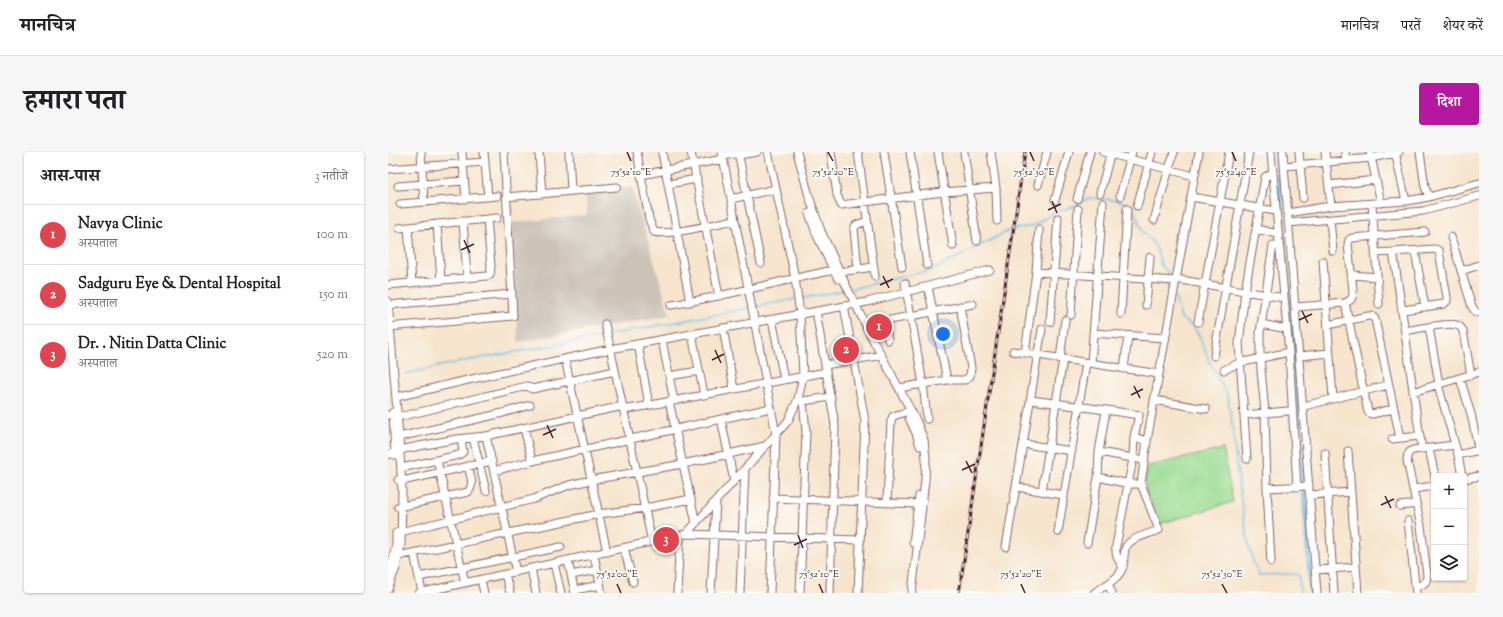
<!DOCTYPE html>
<html lang="hi">
<head>
<meta charset="utf-8">
<style>
	:root { --surface:#fff; --page:#f6f6f6; --text:#202124; --muted:#757577; --line:#e0e0e0; --accent:#b5179e }
	body { margin:0; font-family:"Sorts Mill Goudy","Noto Serif Devanagari",serif; background:var(--page); color:var(--text) }
	.controls { position:absolute; right:12px; bottom:12px; display:grid; overflow:hidden; border-radius:4px; box-shadow:0 1px 3px #0004 }
	.controls button { width:36px; height:36px; display:grid; place-items:center; padding:0; border:0; border-bottom:1px solid var(--line); background:var(--surface); color:var(--text); font:20px sans-serif }
	.you { position:absolute; left:555px; top:182px; width:14px; height:14px; margin:-10px; border:3px solid #fff; border-radius:50%; background:#1a73e8; box-shadow:0 0 0 6px #1a73e833 }
	.badge { display:grid; place-items:center; width:26px; height:26px; border-radius:50%; background:var(--accent); color:#fff; font-size:13px; font-weight:700 }
	.pin { position:absolute; translate:-50% -50%; border:2px solid #fff; box-shadow:0 1px 4px #0006 }
	.list { margin:0; padding:0; list-style:none }
	h2 { display:flex; justify-content:space-between; align-items:center; height:52px; margin:0; padding:0 16px; font-size:17px }
	h2 small { font-size:13px; font-weight:400; color:var(--muted) }
	.list li { display:grid; grid-template-columns:26px 1fr auto; gap:12px; align-items:center; box-sizing:border-box; height:60px; padding:0 16px; border-top:1px solid var(--line) }
	.list b { display:block; font-size:15px; white-space:nowrap }
	.list p { margin:0; font-size:13px; white-space:nowrap; color:var(--muted) }
	.list em { font-size:13px; font-style:normal; color:var(--muted) }
	.icon { flex:none; width:22px; height:22px; fill:none; stroke:currentColor; stroke-width:2; stroke-linecap:round; stroke-linejoin:round }
	.map { position:relative; flex:none; width:1091px; height:441px; overflow:hidden; border-radius:4px }
	header { display:flex; align-items:center; gap:24px; box-sizing:border-box; height:56px; padding:0 20px; background:var(--surface); border-bottom:1px solid var(--line) }
	header strong { font-size:19px }
	nav { display:flex; gap:22px; margin-inline-start:auto; font-size:14px }
	.intro { display:flex; align-items:center; justify-content:space-between; box-sizing:border-box; height:96px; padding:0 24px }
	h1 { margin:0; font-size:28px }
	.button { padding:10px 18px; border-radius:4px; background:var(--accent); color:#fff; font-size:14px; font-weight:700 }
	main { display:flex; gap:24px; padding:0 24px }
	aside { flex:1; background:var(--surface); border-radius:4px; box-shadow:0 1px 3px #0004 }
	.map>svg:first-child { display:block }
	.industrial { fill:#cbc2b8 }
	.green { fill:#9bdc93; stroke:#727e5f }
	.lines { fill:none; stroke-linecap:round; stroke-linejoin:round }
	.stream { stroke:#6abfe7; stroke-width:1.5 }
	.canal { stroke:#6abfe7; stroke-width:4.5 }
	.minor-casing { stroke:#866463; stroke-width:9 }
	.minor { stroke:#fff; stroke-width:7 }
	.rail-casing { stroke:#4a1f2b; stroke-width:3 }
	.rail { stroke:#fdfcf7; stroke-width:1.5; stroke-dasharray:4.5; stroke-linecap:butt }
	.ticks { fill:none; stroke:#4a1f2b; stroke-width:1.5 }
	.ticks-label { font-size:10px; text-anchor:middle; fill:#4a1f2b; stroke:#fdfcf7; stroke-width:3.5; stroke-linejoin:round; paint-order:stroke }
</style>
</head>
<body>
<header>
<strong>मानचित्र</strong>
<nav><a>मानचित्र</a><a>परतें</a><a>शेयर करें</a></nav>
</header>
<div class="intro"><h1>हमारा पता</h1><a class="button">दिशा</a></div>
<main>
<aside>
<h2>आस-पास<small>3 नतीजे</small></h2>
<ul class="list">
<li><span class="badge" style="background:#e0444e">1</span><div><b>Navya Clinic</b><p>अस्पताल</p></div><em>100 m</em></li>
<li><span class="badge" style="background:#e0444e">2</span><div><b>Sadguru Eye &amp; Dental Hospital</b><p>अस्पताल</p></div><em>150 m</em></li>
<li><span class="badge" style="background:#e0444e">3</span><div><b>Dr. . Nitin Datta Clinic</b><p>अस्पताल</p></div><em>520 m</em></li>
</ul>
</aside>
<div class="map">
<svg width="1091" height="441" viewBox="0 0 1091 441">
	<rect width="100%" height="100%" fill="#fdfcf7"/>
	<filter id="ink" filterUnits="userSpaceOnUse"><feTurbulence type="fractalNoise" baseFrequency=".025" numOctaves="2"/><feDisplacementMap in="SourceGraphic" scale="8" xChannelSelector="R" yChannelSelector="G"/><feConvolveMatrix kernelMatrix="1 2 1 2 8 2 1 2 1" color-interpolation-filters="sRGB"/></filter>
	<filter id="wash" filterUnits="userSpaceOnUse"><feTurbulence type="fractalNoise" baseFrequency=".012" numOctaves="4" result="noise"/><feDisplacementMap in="SourceGraphic" scale="16" xChannelSelector="R" yChannelSelector="G"/><feGaussianBlur stdDeviation="0.9" result="paint"/><feColorMatrix in="noise" values="0 0 0 0 0 0 0 0 0 0 0 0 0 0 0 0 0 1.4 0 .05"/><feComposite in="paint" operator="in"/></filter>
	<g filter="url(#wash)">
		<rect width="100%" height="100%" fill="#f6e4cc"/>
		<!-- industrial -->
		<path class="industrial" d="M244 35 282 163 130 190 124 71 199 63 198 40Z"/>
		<!-- green -->
		<path class="green" d="M835 297 845 350 771 372 758 339 757 326 761 314Z"/>
		<g class="lines">
			<!-- stream -->
			<path class="stream" d="M1031 50 1039 49
				M930 60 968 56
				M780 132V138L783 141
				M463 137 547 117 622 78 644 74 669 59 688 54 701 46 721 47 735 50 743 54 747 61 755 80 768 95 773 113 779 119 781 126
				M787 145 793 166 804 174 811 183 821 209 839 242 844 271 851 336 861 395 866 412 871 423 900 422 911 423 912 441
				M411 147 457 138
				M366 155 408 147
				M221 183 361 156
				M17 222 71 210 217 184"/>
			<!-- canal -->
			<path class="canal" d="M888 0 905 185 923 441"/>
		</g>
	</g>
	<g filter="url(#ink)">
		<g class="lines">
			<!-- minor casing -->
			<g class="minor-casing">
				<path id="minor" d="M33 0 36 50
					M74 0 78 47
					M96 0 100 45
					M151 0 154 42
					M181 0 183 39
					M249 0 261 67 266 80C283 84 328 71 347 68
					M274 0 302 150
					M303 0 331 144
					M334 0 388 282 382 441
					M350 0 373 111
					M409 0 421 44 433 79 457 131 483 184 528 268 536 288 538 306 537 328 524 441
					M443 0 449 43 453 53 555 40 608 36
					M470 0 487 125
					M496 0 514 115
					M522 0 539 113
					M550 0 565 94
					M576 0 589 89
					M603 0 608 36 609 69
					M715 0 806 24
					M883 0 901 200 909 335
					M895 0 929 441
					M911 0 915 46
					M937 0 943 54
					M957 0 958 8
					M982 0 993 51
					M1007 0 1018 49
					M1032 0 1037 35 1041 45
					M351 3 369 0
					M335 4 351 1
					M897 14 983 6 1011 0
					M0 17 97 10
					M253 23 335 7
					M280 32 309 27
					M650 33 659 0
					M941 33 988 28
					M10 34 76 29
					M712 41 723 0
					M732 44 744 0
					M118 45 229 35
					M803 45 888 59
					M343 47 387 37
					M689 47 702 0
					M667 48 681 0
					M984 51 991 152
					M12 52 109 44
					M749 54 764 0
					M421 61 429 84 450 127
					M899 61 943 54 1018 49 1041 45 1091 31
					M766 68 786 0
					M942 68 945 99
					M75 69 79 126
					M900 71 1035 59 1091 44
					M49 72 53 128
					M20 75 24 131
					M11 76 109 66
					M868 77 890 82
					M1063 85 1084 155 1088 160 1091 161
					M1027 99 1037 155
					M1005 100 1047 97 1051 99 1059 145V149L1056 152 1015 158
					M987 101 1005 100C1016 166 1023 232 1034 297
					M935 109 945 246
					M470 117 466 77 468 73 479 69
					M1073 119 1091 113
					M452 120 485 115
					M648 120 788 129
					M964 123 989 125
					M788 127 896 146
					M517 131 535 232 539 267
					M0 133 99 124 102 123 103 114 99 67
					M540 135 559 228
					M0 149 11 284 14 338 13 394 8 416 0 437
					M957 151 980 260 984 262 1005 257
					M0 153 124 142
					M283 153C338 144 391 129 446 118
					M758 153 762 105
					M456 154 477 269 470 441
					M908 155 957 151C964 148 965 146 965 138L960 92 961 88 964 86 1037 80
					M428 159 447 273 442 441
					M733 162 739 57
					M683 163 690 57
					M384 167 396 227
					M497 169 500 188
					M477 170 497 169 585 152
					M662 170 670 66
					M810 170 841 0
					M217 172 264 390
					M873 172 899 177
					M940 173 980 164H984L987 167 1012 286
					M0 175 125 164 116 0
					M1041 175 1051 232
					M335 176 346 237
					M1017 179C1029 177 1059 170 1069 173 1072 174 1074 177 1075 179L1083 223
					M705 181 777 186
					M304 182 316 243
					M274 188 286 249
					M250 192 261 253
					M625 199 771 222
					M637 201 648 120 651 77
					M826 204 861 0
					M912 204 941 201
					M177 207 219 400
					M672 207 677 168
					M703 211 715 51
					M437 213 489 204
					M736 217 740 184
					M836 218 851 211 901 200
					M281 224 311 219
					M1072 226 1083 262 1091 300
					M1050 233 1070 303 1091 298
					M511 236 559 228H577L582 224 583 216 572 154
					M1025 240 1091 220
					M8 245 84 227 222 197 479 150 602 118
					M411 248 415 249 443 245
					M643 248 718 258
					M766 248 818 257
					M281 249 308 371
					M916 254 1000 233
					M236 258 438 220
					M5 260 7 303
					M0 263H9L15 264 139 234 144 237 227 219
					M856 263 900 259
					M521 266 528 281 532 294
					M333 267 346 329
					M136 276 144 309
					M98 284 128 420
					M11 285 115 261 142 253
					M85 286 98 339
					M1004 287 1032 284
					M636 292 684 299
					M1041 297 1047 324
					M960 299 970 441
					M711 300 756 308
					M937 301 946 441
					M0 303 11 298 68 287 98 284 235 254
					M1070 303 1074 324
					M859 307 851 192 857 139 877 25 885 20
					M49 308 77 431
					M13 316 71 303 75 300 73 287
					M106 319 144 309 383 256
					M710 325 741 332H753
					M1076 327 1091 324
					M10 328 14 329 104 309
					M1046 334 1025 337 1019 308C1019 303 1020 300 1025 298L1067 293
					M629 335 676 343
					M879 336 921 334
					M1025 337 1033 374 1039 423C1039 432 1035 433 1027 434
					M654 339 675 207
					M922 343 963 340
					M385 346 530 352
					M499 350 503 269 505 264 518 260
					M1012 354 1028 352
					M10 355 80 340C87 333 82 323 80 314
					M1020 369 1028 441
					M670 380 698 211
					M8 381 146 347 181 333 203 328 295 312 377 294
					M298 382 400 269 410 247 415 224 412 162 407 126 380 0
					M525 391 531 344
					M699 391 710 325 711 300 718 258 751 263 746 285 759 289
					M618 395 654 177
					M236 396 245 430
					M26 401 34 440
					M206 403 214 441
					M5 404H10L211 362 257 356 303 347
					M180 409 187 441
					M883 410 879 336 877 261 872 206V181L885 93 891 94
					M166 412 173 441
					M735 415C730 408 727 403 728 394L745 307 746 285
					M143 417 148 441
					M928 418 968 415
					M117 422 122 441
					M183 423 209 418
					M0 424 8 393V382
					M31 425 173 395
					M93 428 96 441
					M720 432 724 441
					M187 438 212 433
					M31 441 298 382 472 388
					M289 441 292 384
					M323 441 328 349
					M352 441 357 317
					M412 441 418 279 415 249
					M706 441C716 434 732 427 735 414 737 406 734 396 742 390 748 385 763 381 771 378L753 332 759 289 811 0"/>
			</g>
			<!-- minor -->
			<use href="#minor" class="minor"/>
			<!-- rail casing -->
			<g class="rail-casing">
				<path id="rail" d="M571 441 637 0"/>
			</g>
			<!-- rail -->
			<use href="#rail" class="rail"/>
		</g>
	</g>
	<!-- ticks -->
	<path class="ticks" d="M239 0 243 9M440 0 445 9M642 0 646 9M844 0 848 9M664 49 669 61M660 58 673 52M76 88 82 101M73 98 86 92M495 124 501 136M492 133 505 127M914 159 920 171M911 168 924 162M327 198 333 211M324 208 336 202M746 234 752 246M743 243 755 237M159 273 165 286M155 283 168 277M578 309 584 321M574 318 587 312M997 344 1003 356M993 353 1006 347M410 383 415 396M406 393 419 387M229 432 233 441M431 432 435 441M633 432 637 441M834 432 839 441"/>
	<g class="ticks-label">
		<text x="243" y="23">75°52'10"E</text>
		<text x="445" y="23">75°52'20"E</text>
		<text x="646" y="23">75°52'30"E</text>
		<text x="848" y="23">75°52'40"E</text>
		<text x="229" y="425">75°52'00"E</text>
		<text x="431" y="425">75°52'10"E</text>
		<text x="633" y="425">75°52'20"E</text>
		<text x="834" y="425">75°52'30"E</text>
	</g>
</svg>
<div class="controls">
<button>+</button>
<button>−</button>
<button><svg class="icon" aria-label="layers" viewBox="0 0 24 24"><path d="M12 4l9 5-9 5-9-5zM3 14l9 5 9-5"/></svg></button>
</div>
<div class="you"></div>
<div class="pin badge" style="left:491px;top:175px;background:#e0444e">1</div>
<div class="pin badge" style="left:458px;top:198px;background:#e0444e">2</div>
<div class="pin badge" style="left:278px;top:388px;background:#e0444e">3</div>
</div>
</main>
</body>
</html>
